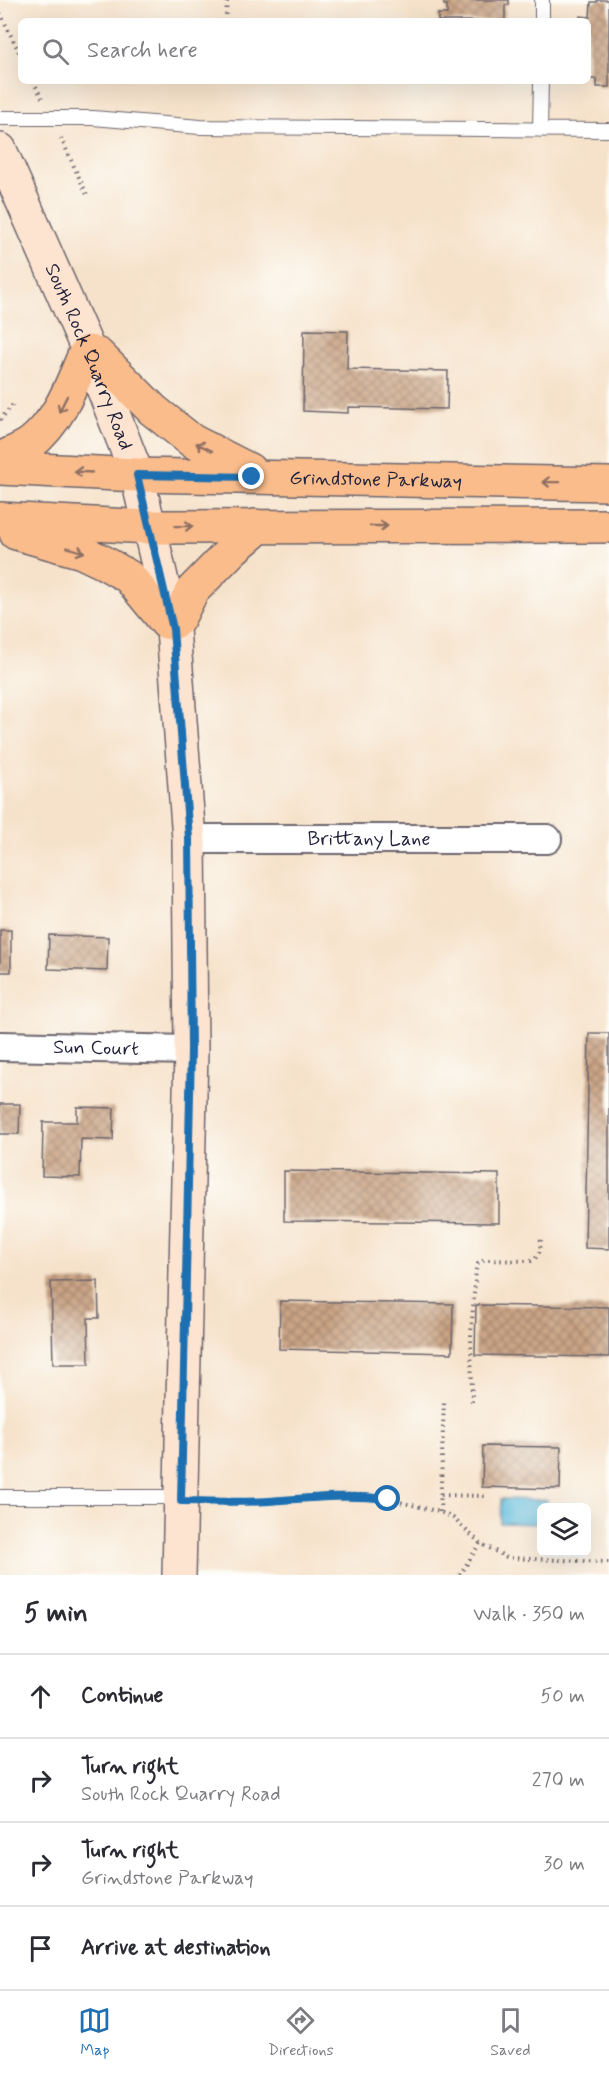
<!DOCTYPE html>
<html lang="en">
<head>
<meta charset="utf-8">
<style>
	:root { --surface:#fff; --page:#f2f2f3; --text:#2b2b33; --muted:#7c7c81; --line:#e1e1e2; --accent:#1f6fb2 }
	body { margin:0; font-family:Mynerve,sans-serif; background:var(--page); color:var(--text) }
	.controls { position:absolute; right:18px; bottom:18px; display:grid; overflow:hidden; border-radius:9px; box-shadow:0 6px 24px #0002 }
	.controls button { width:54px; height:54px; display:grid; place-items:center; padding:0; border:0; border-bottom:2px solid var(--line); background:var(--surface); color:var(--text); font:30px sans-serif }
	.stop { position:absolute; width:18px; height:18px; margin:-14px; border:4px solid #1f6fb2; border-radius:50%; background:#fff }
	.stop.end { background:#1f6fb2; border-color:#fff; box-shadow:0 2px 6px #0008 }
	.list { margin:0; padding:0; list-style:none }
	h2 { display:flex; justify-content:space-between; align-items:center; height:78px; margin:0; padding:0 24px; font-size:26px }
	h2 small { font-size:20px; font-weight:400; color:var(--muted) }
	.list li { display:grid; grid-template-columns:39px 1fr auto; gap:18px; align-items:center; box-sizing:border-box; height:84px; padding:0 24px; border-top:2px solid var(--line) }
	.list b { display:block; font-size:22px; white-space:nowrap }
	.list p { margin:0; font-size:20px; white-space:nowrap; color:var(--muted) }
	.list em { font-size:20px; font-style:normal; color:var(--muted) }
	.icon { flex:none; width:33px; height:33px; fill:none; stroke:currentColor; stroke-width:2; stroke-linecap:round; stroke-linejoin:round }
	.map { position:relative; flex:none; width:609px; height:1575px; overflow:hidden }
	.search { position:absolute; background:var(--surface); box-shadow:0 6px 24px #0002; left:18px; right:18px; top:18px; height:66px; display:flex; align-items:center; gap:15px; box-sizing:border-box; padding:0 21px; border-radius:9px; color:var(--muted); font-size:22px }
	.sheet { height:414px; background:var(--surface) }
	nav { display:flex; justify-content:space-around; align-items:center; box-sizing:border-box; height:84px; border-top:2px solid var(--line); background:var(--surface); font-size:16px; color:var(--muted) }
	nav a { display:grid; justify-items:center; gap:3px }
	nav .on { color:var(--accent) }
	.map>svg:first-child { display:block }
	.water { fill:#5dbadb; stroke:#406e8b; stroke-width:1.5 }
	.building { fill:url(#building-cross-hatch) }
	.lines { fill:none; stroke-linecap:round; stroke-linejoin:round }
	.lane-casing { stroke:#6c656d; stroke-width:16 }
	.street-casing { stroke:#6c656d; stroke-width:32 }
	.secondary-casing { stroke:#6c656d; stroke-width:36 }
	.primary-casing { stroke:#6c656d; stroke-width:36 }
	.path { stroke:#6c656d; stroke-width:4; stroke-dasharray:1.5 4.5; stroke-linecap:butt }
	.lane { stroke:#fff; stroke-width:14 }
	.street { stroke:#fff; stroke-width:28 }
	.secondary { stroke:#fde4d1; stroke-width:33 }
	.primary { stroke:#fabc8b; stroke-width:33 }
	.oneway { stroke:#8e6f63 }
	.route { stroke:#1f6fb2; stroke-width:8 }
	.labels { text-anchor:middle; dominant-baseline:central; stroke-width:5; stroke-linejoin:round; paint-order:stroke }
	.street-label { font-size:20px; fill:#22223b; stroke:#fdfcf7 }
</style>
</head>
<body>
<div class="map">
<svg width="609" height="1575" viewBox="0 0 609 1575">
	<defs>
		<pattern id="building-cross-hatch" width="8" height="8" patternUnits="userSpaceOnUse" patternTransform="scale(1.5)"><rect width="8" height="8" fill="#caa485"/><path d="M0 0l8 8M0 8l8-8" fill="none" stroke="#a4856e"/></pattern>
	</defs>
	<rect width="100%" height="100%" fill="#fdfcf7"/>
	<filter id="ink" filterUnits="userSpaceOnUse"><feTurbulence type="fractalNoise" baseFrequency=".0167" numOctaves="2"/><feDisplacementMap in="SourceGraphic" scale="12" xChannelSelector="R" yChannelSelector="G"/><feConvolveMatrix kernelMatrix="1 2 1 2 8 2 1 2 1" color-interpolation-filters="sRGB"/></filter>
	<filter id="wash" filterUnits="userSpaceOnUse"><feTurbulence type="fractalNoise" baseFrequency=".008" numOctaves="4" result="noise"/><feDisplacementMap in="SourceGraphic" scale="24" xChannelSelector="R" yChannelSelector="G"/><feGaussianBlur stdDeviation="1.35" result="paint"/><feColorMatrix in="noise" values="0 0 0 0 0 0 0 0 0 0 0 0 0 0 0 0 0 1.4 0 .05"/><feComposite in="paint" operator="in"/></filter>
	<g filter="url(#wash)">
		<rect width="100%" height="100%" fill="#f6e2ca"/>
		<!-- water -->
		<path class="water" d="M501 1499 547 1500V1507L542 1508 541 1524 500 1523Z"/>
		<g id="blocks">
			<!-- building -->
			<path class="building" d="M444 0H509V5H505V21H438V14H447V5H444Z
				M597 0H609V87H597V79H588V21H580V16L590 17 591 2H597Z
				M304 330 348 331 347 369 448 371 447 409 348 407V413L303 411Z
				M0 930H11V972H0Z
				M49 935 108 937 107 971 48 969Z
				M589 1033H609V1249L585 1248Z
				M0 1104H20L19 1134H0Z
				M77 1107 114 1108 113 1140 81 1139 80 1177 42 1176 43 1122H77Z
				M284 1171 499 1174V1223L284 1221Z
				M98 1281 99 1318H88L89 1364H53L51 1282Z
				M280 1301 453 1304 452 1353 279 1349Z
				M476 1305 609 1307V1357L475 1355Z
				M483 1446 561 1447 560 1489 482 1487Z"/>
		</g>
	</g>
	<g filter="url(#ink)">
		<use href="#blocks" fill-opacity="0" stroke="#6c656d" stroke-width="1.5"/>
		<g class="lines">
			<!-- lane casing -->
			<g class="lane-casing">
				<path id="lane" d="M542 21V0
					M0 118H93L200 127 609 130
					M540 130 541 81
					M0 1497H181"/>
			</g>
			<!-- street casing -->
			<g class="street-casing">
				<g id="street">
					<path id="s1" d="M189 839H547"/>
					<path id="s2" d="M0 1046 191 1050"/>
				</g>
			</g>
			<!-- secondary casing -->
			<g class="secondary-casing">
				<g id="secondary">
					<path id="s3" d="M0 150 89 352 137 475 173 629 189 839 191 1050 179 1575"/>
				</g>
			</g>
			<!-- primary casing -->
			<g class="primary-casing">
				<g id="primary">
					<path d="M0 459C10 454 21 450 30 444 59 421 70 389 84 356L89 352 98 355 153 410 192 441 249 470 252 477"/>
					<path id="s4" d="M0 468 137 475 609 484"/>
					<path d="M0 519 149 527 609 526"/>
					<path d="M16 533 82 552 103 562 129 577 166 622 172 623 178 619 192 591 233 549 252 533 255 526"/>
				</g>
			</g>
			<!-- path -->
			<path class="path" d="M0 13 21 56
				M226 21 227 0
				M33 81 42 98
				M61 138 88 197
				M0 420 15 402
				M472 1402 471 1333 476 1270 478 1264 484 1260 531 1261C541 1256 540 1248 541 1238
				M441 1495 486 1496
				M210 1501H268L315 1496 358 1495 388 1499 440 1512 453 1518 480 1543 508 1558 609 1562
				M440 1512 444 1401
				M460 1575 480 1543"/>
			<!-- lane -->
			<use href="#lane" class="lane"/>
			<!-- street -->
			<use href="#street" class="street"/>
			<!-- secondary -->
			<use href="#secondary" class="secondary"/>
			<!-- primary -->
			<use href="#primary" class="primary"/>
		</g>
		<!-- one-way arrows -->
		<defs><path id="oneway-shaft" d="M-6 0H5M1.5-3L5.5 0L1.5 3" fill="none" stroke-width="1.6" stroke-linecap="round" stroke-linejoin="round" transform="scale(1.5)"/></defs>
		<g class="oneway">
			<use href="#oneway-shaft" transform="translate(63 404) rotate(116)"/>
			<use href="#oneway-shaft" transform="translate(204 447) rotate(-154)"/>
			<use href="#oneway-shaft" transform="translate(83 472) rotate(-177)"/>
			<use href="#oneway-shaft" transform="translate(551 482) rotate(-179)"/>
			<use href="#oneway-shaft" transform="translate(184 526) rotate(-1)"/>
			<use href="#oneway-shaft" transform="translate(379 526)"/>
			<use href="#oneway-shaft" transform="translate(76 550) rotate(17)"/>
		</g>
	</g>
	<g class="lines" filter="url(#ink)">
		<!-- route -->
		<path class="route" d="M252 477 137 475 173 629 189 838 191 1050 181 1501C210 1501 240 1503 269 1501 312 1498 345 1494 388 1499"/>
	</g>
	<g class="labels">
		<!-- street labels -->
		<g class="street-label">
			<text stroke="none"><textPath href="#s3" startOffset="225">South Rock Quarry Road</textPath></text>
			<text stroke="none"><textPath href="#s4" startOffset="376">Grindstone Parkway</textPath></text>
			<text stroke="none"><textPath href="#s1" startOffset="180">Brittany Lane</textPath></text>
			<text stroke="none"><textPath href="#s2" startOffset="96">Sun Court</textPath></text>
		</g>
	</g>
</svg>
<div class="controls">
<button><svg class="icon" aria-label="layers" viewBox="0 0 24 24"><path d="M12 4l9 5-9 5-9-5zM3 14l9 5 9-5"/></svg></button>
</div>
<div class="stop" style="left:388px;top:1499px"></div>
<div class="stop end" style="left:252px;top:477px"></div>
<div class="search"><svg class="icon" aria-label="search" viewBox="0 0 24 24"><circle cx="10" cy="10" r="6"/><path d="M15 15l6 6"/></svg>Search here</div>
</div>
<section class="sheet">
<h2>5 min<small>Walk · 350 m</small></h2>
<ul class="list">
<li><svg class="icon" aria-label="ahead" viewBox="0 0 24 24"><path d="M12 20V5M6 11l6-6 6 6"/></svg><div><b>Continue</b></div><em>50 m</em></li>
<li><svg class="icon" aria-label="right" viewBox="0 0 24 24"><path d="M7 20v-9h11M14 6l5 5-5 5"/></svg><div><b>Turn right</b><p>South Rock Quarry Road</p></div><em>270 m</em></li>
<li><svg class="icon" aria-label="right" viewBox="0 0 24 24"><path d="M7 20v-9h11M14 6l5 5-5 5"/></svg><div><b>Turn right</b><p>Grindstone Parkway</p></div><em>30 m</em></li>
<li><svg class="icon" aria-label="arrive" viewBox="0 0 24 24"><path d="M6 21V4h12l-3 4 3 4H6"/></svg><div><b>Arrive at destination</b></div></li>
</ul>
</section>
<nav>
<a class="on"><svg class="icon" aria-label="map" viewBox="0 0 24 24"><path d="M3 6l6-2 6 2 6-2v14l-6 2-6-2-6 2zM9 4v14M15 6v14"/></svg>Map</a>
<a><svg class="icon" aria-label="directions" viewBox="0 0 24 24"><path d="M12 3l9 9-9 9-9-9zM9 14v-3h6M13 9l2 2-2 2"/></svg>Directions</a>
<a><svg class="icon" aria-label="saved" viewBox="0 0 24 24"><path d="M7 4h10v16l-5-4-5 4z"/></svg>Saved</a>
</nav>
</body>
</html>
